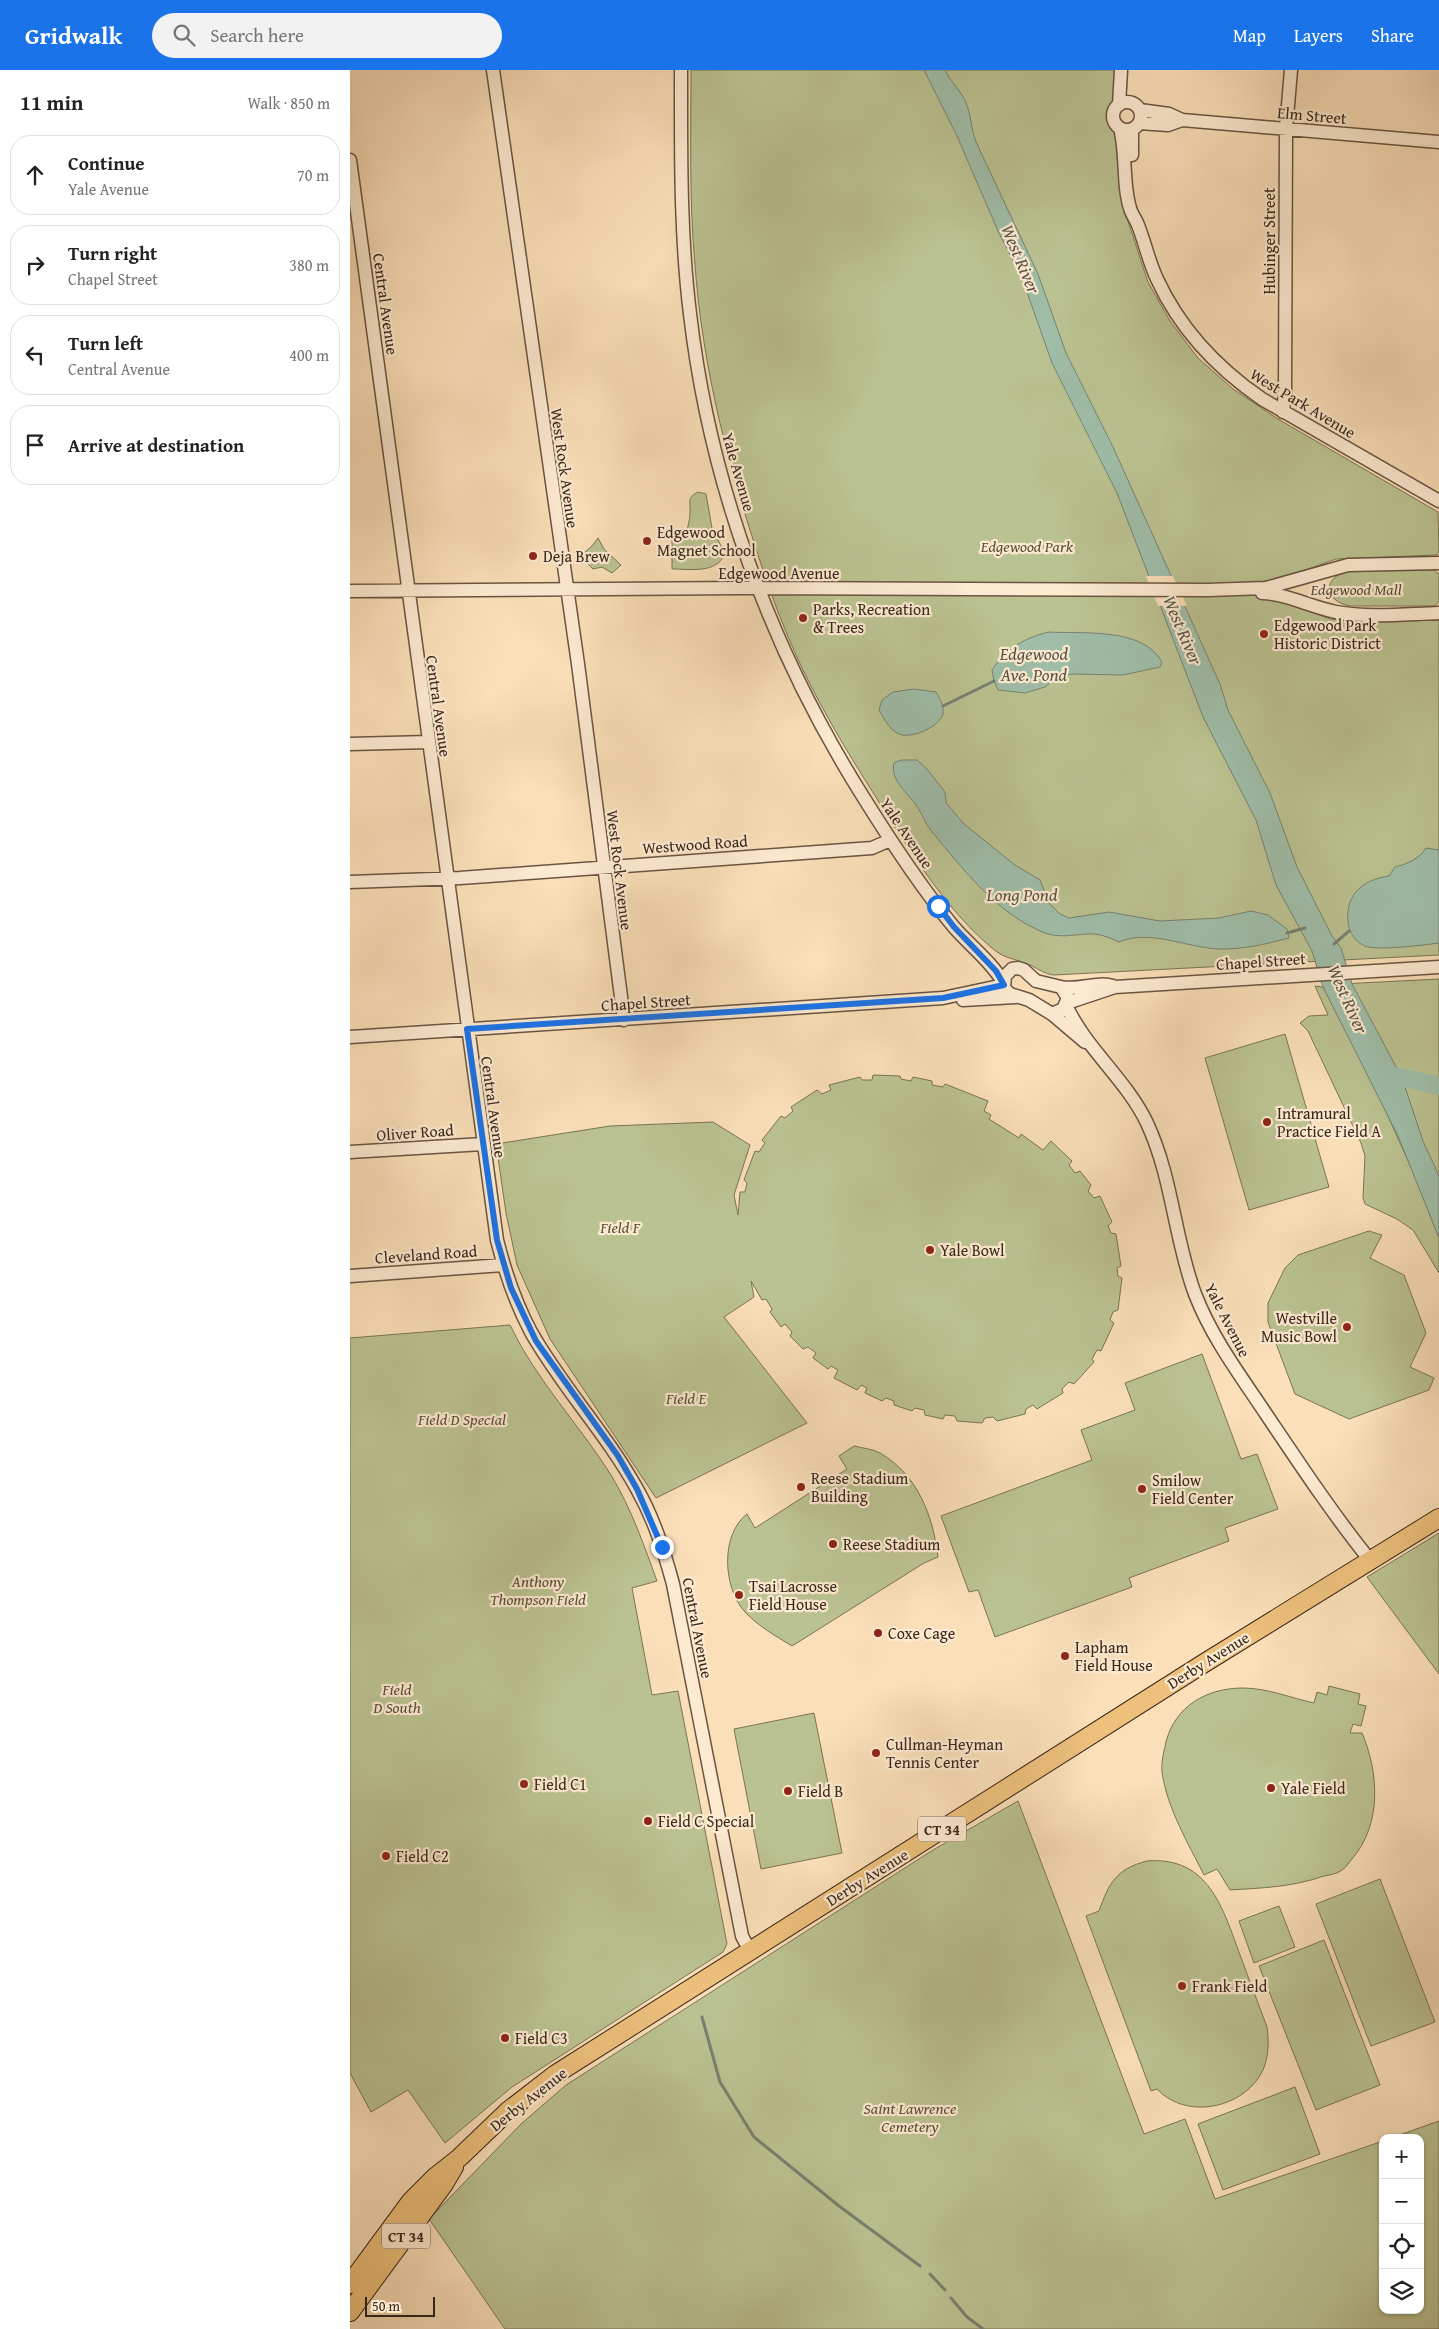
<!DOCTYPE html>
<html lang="en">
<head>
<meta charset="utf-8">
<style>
	:root { --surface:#fff; --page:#f2f2f2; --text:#222; --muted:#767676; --line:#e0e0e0; --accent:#1a73e8 }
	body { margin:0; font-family:"Gentium Book Plus",serif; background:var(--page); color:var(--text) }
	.controls { position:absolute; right:15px; bottom:15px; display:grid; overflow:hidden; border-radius:10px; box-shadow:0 1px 4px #0004 }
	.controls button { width:45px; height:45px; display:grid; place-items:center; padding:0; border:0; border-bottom:1px solid var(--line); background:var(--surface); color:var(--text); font:25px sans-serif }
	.scale { position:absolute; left:15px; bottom:12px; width:70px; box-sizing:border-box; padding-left:5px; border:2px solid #3a2619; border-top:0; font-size:14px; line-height:18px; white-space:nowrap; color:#3a2619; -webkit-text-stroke:4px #fcead1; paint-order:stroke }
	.stop { position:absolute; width:15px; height:15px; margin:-11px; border:4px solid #1a73e8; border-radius:50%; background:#fff }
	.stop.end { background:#1a73e8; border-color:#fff; box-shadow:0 1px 5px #0008 }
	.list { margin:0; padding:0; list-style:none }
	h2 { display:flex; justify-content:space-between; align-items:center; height:65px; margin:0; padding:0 20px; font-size:21px }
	h2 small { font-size:16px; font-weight:400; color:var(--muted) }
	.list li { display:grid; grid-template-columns:32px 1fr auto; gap:15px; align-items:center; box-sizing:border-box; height:80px; margin:0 10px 10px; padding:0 10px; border:1px solid var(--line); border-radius:20px }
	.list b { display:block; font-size:19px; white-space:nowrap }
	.list p { margin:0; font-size:16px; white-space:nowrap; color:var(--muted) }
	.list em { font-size:16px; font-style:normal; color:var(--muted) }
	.icon { flex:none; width:28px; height:28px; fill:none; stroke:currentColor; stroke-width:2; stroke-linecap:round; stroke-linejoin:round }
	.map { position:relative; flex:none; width:1089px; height:2259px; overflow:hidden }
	header { display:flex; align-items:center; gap:30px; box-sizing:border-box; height:70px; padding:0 25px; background:var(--accent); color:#fff }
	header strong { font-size:24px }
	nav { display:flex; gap:28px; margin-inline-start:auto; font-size:18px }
	.search { width:350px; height:45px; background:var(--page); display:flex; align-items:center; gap:12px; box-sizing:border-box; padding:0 18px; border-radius:28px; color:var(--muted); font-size:19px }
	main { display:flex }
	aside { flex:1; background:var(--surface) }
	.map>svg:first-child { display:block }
	.green { fill:#bbc291; stroke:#7a7455 }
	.water { fill:#9fbda8; stroke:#77816f }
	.pier { fill:#fadfb8 }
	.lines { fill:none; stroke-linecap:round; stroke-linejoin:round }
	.stream { stroke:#77816f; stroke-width:3 }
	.river { stroke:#9fbda8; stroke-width:18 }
	.minor-casing { stroke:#6a5441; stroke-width:15 }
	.highway-casing { stroke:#3a2619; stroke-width:20 }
	.minor { stroke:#fcead1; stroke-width:12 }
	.highway { stroke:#edc07c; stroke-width:18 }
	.route { stroke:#1a73e8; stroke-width:6 }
	.poi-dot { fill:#8f2418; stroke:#fcead1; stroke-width:2 }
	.labels { text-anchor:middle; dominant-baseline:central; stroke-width:4.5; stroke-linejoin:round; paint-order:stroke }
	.shield { fill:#fcead1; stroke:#746150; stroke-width:1 }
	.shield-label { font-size:15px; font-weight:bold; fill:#3a2619 }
	.street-label { font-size:16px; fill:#3a2619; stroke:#fcead1 }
	.poi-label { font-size:16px; fill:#3a2619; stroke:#fcead1; text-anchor:start }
	.park-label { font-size:16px; font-style:italic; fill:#5a4d37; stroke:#fcead1 }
	.water-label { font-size:18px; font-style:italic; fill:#585344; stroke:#fcead1 }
</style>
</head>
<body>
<header>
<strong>Gridwalk</strong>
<div class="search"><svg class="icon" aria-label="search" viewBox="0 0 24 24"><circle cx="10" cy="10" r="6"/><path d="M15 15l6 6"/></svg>Search here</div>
<nav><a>Map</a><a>Layers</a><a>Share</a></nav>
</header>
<main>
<aside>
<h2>11 min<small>Walk · 850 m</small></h2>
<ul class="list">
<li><svg class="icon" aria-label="ahead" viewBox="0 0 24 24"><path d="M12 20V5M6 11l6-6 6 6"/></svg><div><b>Continue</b><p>Yale Avenue</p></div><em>70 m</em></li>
<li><svg class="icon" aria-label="right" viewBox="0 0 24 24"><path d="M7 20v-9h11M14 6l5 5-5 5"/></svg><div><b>Turn right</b><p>Chapel Street</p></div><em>380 m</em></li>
<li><svg class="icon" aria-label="left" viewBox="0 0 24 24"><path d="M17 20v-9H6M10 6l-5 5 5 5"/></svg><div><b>Turn left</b><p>Central Avenue</p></div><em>400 m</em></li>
<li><svg class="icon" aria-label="arrive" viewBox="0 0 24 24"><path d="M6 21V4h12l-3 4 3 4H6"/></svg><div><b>Arrive at destination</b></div></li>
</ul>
</aside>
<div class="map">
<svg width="1089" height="2259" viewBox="0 0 1089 2259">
	<rect width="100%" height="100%" fill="#fadfb8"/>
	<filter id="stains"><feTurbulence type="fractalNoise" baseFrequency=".004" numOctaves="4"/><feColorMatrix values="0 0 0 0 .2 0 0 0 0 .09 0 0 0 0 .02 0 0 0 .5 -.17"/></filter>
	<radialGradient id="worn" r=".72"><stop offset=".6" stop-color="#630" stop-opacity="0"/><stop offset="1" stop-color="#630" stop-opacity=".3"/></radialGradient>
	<!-- green -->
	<path class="green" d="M341 0H765L763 35 759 45 767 64 778 151 798 212 820 251 848 288 883 319 928 349 1088 442 1089 481 1087 485 986 489 931 509V530L980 549 996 551 1089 550V885L704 905C694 904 689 899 680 895 670 890 657 889 647 882 607 851 573 801 546 759 517 713 487 667 462 618 437 570 418 518 402 466 373 377 352 288 345 195 339 130 341 65 341 0Z
		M348 422 356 424 362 458 375 484C366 504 341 499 322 499V462L337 461C338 455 340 449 340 443 341 432 336 428 348 422Z
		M248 468 254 479 271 495 262 503 252 497 243 499 235 491V482L242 476Z
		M1084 500 1089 504V531L1085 536H1000C973 531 972 507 999 501Z
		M1089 909V1116L990 914Z
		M965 916 973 917 1025 1017 1068 1113 1089 1168V1203L1063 1160 1047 1149 1015 1134 1013 1128 1015 1086 1011 1073 958 961 950 953 959 946 978 945Z
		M935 964 979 1117 899 1140 855 988Z
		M523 1005 550 1006 551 1009 561 1011 563 1007 582 1011V1015L593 1017 595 1014 638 1031 634 1041 641 1045 639 1049 669 1068 671 1064 693 1080 701 1071 722 1091 719 1095 725 1103 730 1101 741 1115 738 1121 744 1128 750 1126 762 1152 758 1156 761 1163 766 1164 771 1196 767 1198 768 1206 772 1208 768 1240 763 1242 760 1250 764 1253 751 1281 747 1280 742 1289 744 1292 724 1314 719 1312 712 1319 713 1323 687 1339 683 1335 676 1339 675 1344 647 1351 643 1347 635 1348 632 1353 607 1351 605 1346 595 1345 593 1349 575 1345 574 1340 565 1338 562 1341 544 1335V1331L536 1328 532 1331 515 1323 517 1318 511 1315 507 1320 484 1308 488 1300 481 1296 478 1299 463 1288 466 1283 458 1277 453 1279 440 1266 442 1262 435 1254 431 1257 420 1242 422 1239 416 1229 412 1230 401 1211 404 1227 374 1247 457 1353 306 1428 200 1269 167 1195 156 1143 146 1074 260 1056 363 1052 400 1075 384 1125 388 1145 390 1122H395L397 1113 394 1110 405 1081 409 1082 415 1073 412 1070 431 1046 435 1048 443 1041 441 1037 467 1020 472 1024 481 1020 479 1015 510 1007 512 1010H522Z
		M1019 1161 1032 1165 1020 1188 1054 1205 1076 1263 1060 1297 1084 1308 1079 1320 999 1349 945 1324 918 1252V1233L935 1198 948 1185Z
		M160 1255C186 1310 229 1354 261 1405 281 1438 294 1475 307 1511L282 1518 302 1625 328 1621 377 1874 373 1882 162 2017 95 2073 58 2020 21 2042 0 2003V1268Z
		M852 1284 891 1389 907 1384 928 1439 875 1458 879 1471 779 1508 782 1517 645 1567 628 1520 619 1522 591 1446 742 1390 731 1360 785 1340 775 1313Z
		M504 1376C512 1378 523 1379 530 1383 568 1405 583 1446 588 1487L574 1493 442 1576C426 1566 409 1557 395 1542 373 1518 370 1465 397 1444L405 1458 497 1399 489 1386Z
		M1089 1463V1604L1017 1507Z
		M979 1616 1010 1624 1008 1634 1016 1636 1011 1656 1003 1654 1000 1663H1012C1029 1703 1032 1754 1002 1789 999 1792 996 1798 992 1800 987 1804 979 1805 974 1806 943 1817 912 1818 880 1820L867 1799 854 1805C838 1773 817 1738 812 1702 811 1693 814 1681 816 1672 825 1636 857 1618 893 1618 917 1618 941 1628 964 1633L967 1622 977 1625Z
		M464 1643 492 1783 411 1799 384 1659Z
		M668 1731 794 2064 835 2049 865 2129 1033 2071V2240H1070V2068H1041L1089 2051V2259H155L79 2149 171 2054 216 2015 583 1780Z
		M797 1791C859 1786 873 1839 890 1885 899 1909 908 1933 917 1957 919 1971 919 1986 913 2000 895 2038 837 2051 807 2019L801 2021 736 1846 749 1841C759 1813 766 1799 797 1791Z
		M1030 1809 1085 1952 1021 1976 966 1834Z
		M929 1836 945 1877 904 1893 889 1851Z
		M974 1870 1030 2015 966 2040 909 1896Z
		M945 2017 970 2084 873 2120 848 2054Z"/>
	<!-- water -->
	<path class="water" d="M574 0H595C600 11 609 19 615 30 621 44 621 58 626 72L688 204 716 283 763 377 870 614 878 640 920 723 947 797 982 866 991 878 1002 914 1052 1008 1073 1071 1089 1106V1168L1048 1066 973 917 962 881 926 815 906 750 853 647 767 423 702 293 672 208 648 161 607 66Z
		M699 562C733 564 793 557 812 592L810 597 773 605 722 604 707 607 695 617 675 623 648 620 644 611 642 600C657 578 674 568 699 562Z
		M564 619 586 622C590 629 594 635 593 644 590 656 565 667 553 665 542 664 534 649 529 640L532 630 543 622Z
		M551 690H567L576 698 595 722 596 733 614 754 665 795 690 810 699 833 710 844 719 848 759 842 810 851 869 848 901 841 918 845 937 859 939 868C916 874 892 880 867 879 836 877 799 859 769 872 758 867 749 863 736 864 721 865 710 868 695 863 647 844 614 800 582 762 575 753 571 741 564 732 556 722 540 709 544 693Z
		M1076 778 1089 780V873C1074 875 1028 881 1015 876 995 868 993 839 1005 823 1014 812 1026 808 1039 806L1045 797C1057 794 1069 789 1076 778Z"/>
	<!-- pier -->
	<path class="pier" d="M796 506H823L837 536H808Z"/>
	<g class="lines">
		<!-- stream -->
		<path class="stream" d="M593 636 644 611
			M937 863 955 858
			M984 874 999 861
			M352 1947 370 2012 404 2067 489 2136 570 2196
			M580 2204 595 2220
			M601 2228 617 2247 633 2259"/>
		<!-- river -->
		<path class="river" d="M1035 1004 1089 1016"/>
		<!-- minor casing -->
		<g class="minor-casing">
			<path id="minor" d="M143 0 228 594 274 950
				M331 0C331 82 330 163 340 244 360 415 421 580 512 725 540 770 569 815 603 856 619 875 641 891 653 912
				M763 46a14 14 0 1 1 28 0a14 14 0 1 1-28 0Z
				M769 35 771 0
				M790 40 819 44 832 50 1089 72
				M789 53 818 55 832 50
				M770 58C777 84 772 117 781 141 783 146 786 150 788 155 795 173 799 192 807 209 830 259 867 298 912 329L1089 431
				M782 85V59
				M0 90 147 1170C155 1202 165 1232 181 1262 212 1317 256 1363 287 1419 304 1449 314 1481 323 1514L392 1866 400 1881
				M933 342 935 322 936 59 941 0
				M0 521 391 518 858 520 916 518 998 495 1089 493
				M912 523C938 524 960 537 986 542 1019 548 1056 544 1089 543
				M0 674 78 672
				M0 812 110 808 522 778 540 770
				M668 898 674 900 686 911 711 917 718 928 713 939 702 944 679 930 660 924 654 918 655 906 662 899Z
				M711 917C729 921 746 911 763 916
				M613 930 665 927
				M717 933 765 917 1089 897
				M716 935C736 979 776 1009 797 1053 823 1109 824 1168 845 1224 862 1268 890 1305 916 1344 949 1393 982 1443 1019 1489
				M702 944 735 972
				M0 967 593 928 654 915
				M0 1082 133 1074
				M0 1206 153 1195"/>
		</g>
		<!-- highway casing -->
		<g class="highway-casing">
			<path id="highway" d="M0 2214 61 2131 85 2107 109 2088 158 2041 206 2004 856 1592 1089 1448
				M0 2242 94 2114 104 2097"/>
		</g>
		<!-- minor -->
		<use href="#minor" class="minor"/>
		<!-- highway -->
		<use href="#highway" class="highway"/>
	</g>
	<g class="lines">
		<!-- route -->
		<path class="route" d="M312 1477 287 1419 268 1386 186 1271 161 1218 147 1170 117 959 593 928 654 915 646 901 604 857 588 836"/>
	</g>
	<!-- markers -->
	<g class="poi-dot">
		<circle cx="297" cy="471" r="5"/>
		<circle cx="183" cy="486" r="5"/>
		<circle cx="453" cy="548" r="5"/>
		<circle cx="914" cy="564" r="5"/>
		<circle cx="917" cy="1052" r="5"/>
		<circle cx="580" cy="1180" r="5"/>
		<circle cx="997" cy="1257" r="5"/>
		<circle cx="451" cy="1417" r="5"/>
		<circle cx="792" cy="1419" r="5"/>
		<circle cx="483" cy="1474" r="5"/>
		<circle cx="389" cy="1525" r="5"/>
		<circle cx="528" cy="1563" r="5"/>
		<circle cx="715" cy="1586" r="5"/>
		<circle cx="526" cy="1683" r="5"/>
		<circle cx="174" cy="1714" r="5"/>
		<circle cx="921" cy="1718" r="5"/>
		<circle cx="438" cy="1721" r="5"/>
		<circle cx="298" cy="1751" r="5"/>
		<circle cx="36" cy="1786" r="5"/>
		<circle cx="832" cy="1916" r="5"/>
		<circle cx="155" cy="1968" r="5"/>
	</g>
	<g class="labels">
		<!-- shield labels -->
		<g class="shield">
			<rect x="568" y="1746.5" width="48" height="25" rx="4"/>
			<rect x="32" y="2153.5" width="48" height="25" rx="4"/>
		</g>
		<g class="shield-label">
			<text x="592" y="1759">CT 34</text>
			<text x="56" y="2166">CT 34</text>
		</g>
		<!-- street labels -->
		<g class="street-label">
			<text transform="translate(962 45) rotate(5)">Elm Street</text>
			<text transform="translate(919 171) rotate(-90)">Hubinger Street</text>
			<text transform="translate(36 234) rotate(82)">Central Avenue</text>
			<text transform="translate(953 333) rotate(31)">West Park Avenue</text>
			<text transform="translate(215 398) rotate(82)">West Rock Avenue</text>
			<text transform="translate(389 402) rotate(74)">Yale Avenue</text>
			<text x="429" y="503">Edgewood Avenue</text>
			<text transform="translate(89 636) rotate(82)">Central Avenue</text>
			<text transform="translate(557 763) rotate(56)">Yale Avenue</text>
			<text transform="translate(345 774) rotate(-4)">Westwood Road</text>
			<text transform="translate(270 800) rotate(83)">West Rock Avenue</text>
			<text transform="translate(911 891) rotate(-4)">Chapel Street</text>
			<text transform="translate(296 932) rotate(-4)">Chapel Street</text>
			<text transform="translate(144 1037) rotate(82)">Central Avenue</text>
			<text transform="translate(65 1062) rotate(-4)">Oliver Road</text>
			<text transform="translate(76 1184) rotate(-4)">Cleveland Road</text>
			<text transform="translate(878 1250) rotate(63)">Yale Avenue</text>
			<text transform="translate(348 1558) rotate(79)">Central Avenue</text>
			<text transform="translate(858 1590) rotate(-32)">Derby Avenue</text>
			<text transform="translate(517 1807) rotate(-32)">Derby Avenue</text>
			<text transform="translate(178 2029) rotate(-38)">Derby Avenue</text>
		</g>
		<!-- poi labels -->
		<g class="poi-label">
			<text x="307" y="462">Edgewood<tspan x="307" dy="18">Magnet School</tspan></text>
			<text x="193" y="486">Deja Brew</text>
			<text x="463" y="539">Parks, Recreation<tspan x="463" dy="18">&amp; Trees</tspan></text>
			<text x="924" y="555">Edgewood Park<tspan x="924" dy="18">Historic District</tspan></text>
			<text x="927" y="1043">Intramural<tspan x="927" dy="18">Practice Field A</tspan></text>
			<text x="590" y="1180">Yale Bowl</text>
			<text x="987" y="1248" text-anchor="end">Westville<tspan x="987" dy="18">Music Bowl</tspan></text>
			<text x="461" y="1408">Reese Stadium<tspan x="461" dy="18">Building</tspan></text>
			<text x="802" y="1410">Smilow<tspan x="802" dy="18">Field Center</tspan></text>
			<text x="493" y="1474">Reese Stadium</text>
			<text x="399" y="1516">Tsai Lacrosse<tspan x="399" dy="18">Field House</tspan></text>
			<text x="538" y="1563">Coxe Cage</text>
			<text x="725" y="1577">Lapham<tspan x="725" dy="18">Field House</tspan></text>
			<text x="536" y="1674">Cullman-Heyman<tspan x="536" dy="18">Tennis Center</tspan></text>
			<text x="184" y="1714">Field C1</text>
			<text x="931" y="1718">Yale Field</text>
			<text x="448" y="1721">Field B</text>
			<text x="308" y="1751">Field C Special</text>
			<text x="46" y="1786">Field C2</text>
			<text x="842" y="1916">Frank Field</text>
			<text x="165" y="1968">Field C3</text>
		</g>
		<!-- park labels -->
		<g class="park-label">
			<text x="677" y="476">Edgewood Park</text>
			<text x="1006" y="519">Edgewood Mall</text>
			<text x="270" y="1157">Field F</text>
			<text x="336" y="1328">Field E</text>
			<text x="112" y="1349">Field D Special</text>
			<text x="188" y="1511">Anthony<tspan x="188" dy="18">Thompson Field</tspan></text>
			<text x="47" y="1619">Field<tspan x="47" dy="18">D South</tspan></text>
			<text x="560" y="2038">Saint Lawrence<tspan x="560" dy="18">Cemetery</tspan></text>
		</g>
		<!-- water labels -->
		<g class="water-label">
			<text transform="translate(671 189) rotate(67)">West River</text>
			<text transform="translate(833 560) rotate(67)">West River</text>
			<text x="684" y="583">Edgewood<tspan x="684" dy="21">Ave. Pond</tspan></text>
			<text x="672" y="824">Long Pond</text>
			<text transform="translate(998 929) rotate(66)">West River</text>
		</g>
	</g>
	<rect width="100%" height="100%" filter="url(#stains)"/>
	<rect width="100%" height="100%" fill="url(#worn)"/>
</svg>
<div class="controls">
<button>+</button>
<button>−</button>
<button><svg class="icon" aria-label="locate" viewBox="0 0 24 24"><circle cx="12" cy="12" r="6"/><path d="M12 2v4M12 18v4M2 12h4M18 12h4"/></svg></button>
<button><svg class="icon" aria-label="layers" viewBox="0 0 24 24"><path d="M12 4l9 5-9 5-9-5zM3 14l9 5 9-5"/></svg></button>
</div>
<div class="scale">50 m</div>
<div class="stop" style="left:588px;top:836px"></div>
<div class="stop end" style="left:312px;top:1477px"></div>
</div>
</main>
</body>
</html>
